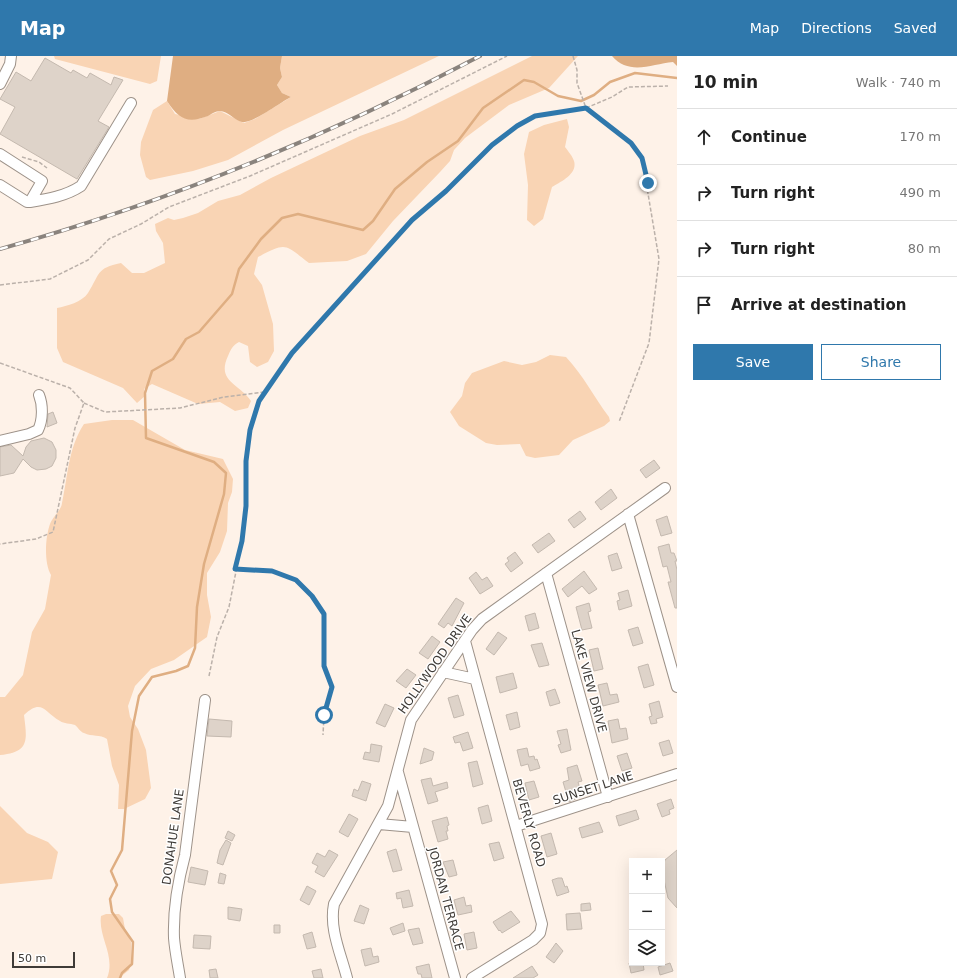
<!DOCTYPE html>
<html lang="en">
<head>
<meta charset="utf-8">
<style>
	:root { --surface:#fff; --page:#f6f6f6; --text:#222; --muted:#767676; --line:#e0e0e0; --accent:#2f78ac }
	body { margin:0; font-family:"DejaVu Sans",sans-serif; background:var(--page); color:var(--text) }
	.controls { position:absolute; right:12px; bottom:12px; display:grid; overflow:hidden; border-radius:0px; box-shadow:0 4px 16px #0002 }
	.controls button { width:36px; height:36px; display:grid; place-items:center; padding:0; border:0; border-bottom:1px solid var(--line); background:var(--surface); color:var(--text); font:20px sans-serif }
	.scale { position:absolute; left:12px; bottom:10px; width:63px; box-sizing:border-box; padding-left:4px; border:2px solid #3f3b37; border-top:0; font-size:11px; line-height:14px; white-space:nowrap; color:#3f3b37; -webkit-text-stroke:3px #fff; paint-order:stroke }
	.stop { position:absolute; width:12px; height:12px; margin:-9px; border:3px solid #2f78ac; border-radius:50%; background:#fff }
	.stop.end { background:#2f78ac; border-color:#fff; box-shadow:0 1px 4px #0008 }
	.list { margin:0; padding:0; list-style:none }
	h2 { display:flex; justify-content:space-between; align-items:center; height:52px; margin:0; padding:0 16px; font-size:17px }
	h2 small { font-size:13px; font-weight:400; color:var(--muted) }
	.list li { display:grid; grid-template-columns:26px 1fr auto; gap:12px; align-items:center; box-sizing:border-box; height:56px; padding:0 16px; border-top:1px solid var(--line) }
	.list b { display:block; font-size:15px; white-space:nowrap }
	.list em { font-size:13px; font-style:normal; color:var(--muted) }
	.actions { display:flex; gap:8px; padding:12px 16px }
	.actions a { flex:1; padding:9px 0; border:1px solid var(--accent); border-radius:0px; text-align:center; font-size:14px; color:var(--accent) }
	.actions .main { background:var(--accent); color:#fff }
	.icon { flex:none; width:22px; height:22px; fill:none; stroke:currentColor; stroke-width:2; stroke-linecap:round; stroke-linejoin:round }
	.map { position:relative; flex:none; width:677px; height:922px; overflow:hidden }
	header { display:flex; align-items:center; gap:24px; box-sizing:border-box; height:56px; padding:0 20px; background:var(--accent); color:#fff }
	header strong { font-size:19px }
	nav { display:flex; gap:22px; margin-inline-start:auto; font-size:14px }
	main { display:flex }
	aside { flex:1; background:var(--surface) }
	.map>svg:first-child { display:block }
	.green { fill:#f9d4b4 }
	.water { fill:#dfae82 }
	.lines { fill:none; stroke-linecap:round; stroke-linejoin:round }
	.stream { stroke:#dfae82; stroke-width:2.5 }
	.building { fill:#ded3c9; stroke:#c4b9af }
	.minor-casing { stroke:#9d9289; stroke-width:12 }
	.path { stroke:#bbb1aa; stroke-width:1.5; stroke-dasharray:4 2; stroke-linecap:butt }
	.minor { stroke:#fff; stroke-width:10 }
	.rail-casing { stroke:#8a837d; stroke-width:4 }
	.rail { stroke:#fff; stroke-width:2.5; stroke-dasharray:8; stroke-linecap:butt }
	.route { stroke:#2f78ac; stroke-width:5 }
	.labels { text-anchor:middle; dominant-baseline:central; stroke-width:3; stroke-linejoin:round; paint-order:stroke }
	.street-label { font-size:12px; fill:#3f3b37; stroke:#fff }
</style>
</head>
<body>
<header>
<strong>Map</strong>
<nav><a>Map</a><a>Directions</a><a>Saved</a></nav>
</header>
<main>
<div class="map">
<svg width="677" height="922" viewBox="0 0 677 922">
	<rect width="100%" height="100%" fill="#fef2e8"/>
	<!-- green -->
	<path class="green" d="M54 0H161L157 25 150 28 55 3Z
		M282 0H439L283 74 228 104 193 115 150 124 146 121 140 99 141 86 153 54 167 45 175 58 199 63 220 55 244 67 255 63 291 41 282 37 277 29 282 21 280 12Z
		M532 0H578L549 32 509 49 465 82 454 94 450 105 440 116 393 165 366 198 347 205 309 207C284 188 287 186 258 201L254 218 262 229 273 268 274 295 268 306 257 311 250 306 248 290 239 286C233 289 231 293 228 300 216 326 240 328 251 345L248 352 235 355 220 346 198 348 152 328 144 333 145 340 137 347 123 332 63 306 57 292V252C67 250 82 246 88 237 100 218 96 212 121 207L132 217H144L165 207 163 187 156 175 155 168 168 162 174 164 183 162 198 157 218 145 240 139 271 122 360 80 404 64Z
		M567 63 569 71 565 91C568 95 573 101 574 105 578 118 560 126 552 131L543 163 534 170 527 164 528 129 524 98 529 76 544 69Z
		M550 299 566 301C583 319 594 341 609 361L610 365 604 370 573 384 559 399 535 402 526 400 520 388 497 389 486 387 459 370 450 356 462 340 465 327 472 317 504 305 522 309 536 306Z
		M112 364H133L185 394 223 403 233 423 232 436 228 447 227 475 220 496 207 517V539L211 561 207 581 174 604 151 613 135 630 128 650 130 661 138 673 146 694 151 732 145 743 124 753H118L119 729 112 710 107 683C100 678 92 681 84 677 80 676 78 671 75 669 70 667 64 668 60 665 44 656 42 642 24 659 27 684 30 696 0 699V641H5L23 619 32 576 45 553 51 519C44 507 45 482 50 468 53 460 61 455 62 447 68 420 68 392 84 368Z
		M0 750 27 777 48 786 58 796 52 823 0 828Z
		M106 858H119L123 862 125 873 131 886V907L129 914 119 922H107C116 900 98 881 101 860Z"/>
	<!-- water -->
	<path class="water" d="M173 0H282L280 12 282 21 277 29 282 37 291 41C281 46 252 68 242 66 234 64 228 55 220 55 216 55 211 58 208 60 187 68 179 63 167 45Z
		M612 0H677V10L673 6C652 8 629 20 612 0Z"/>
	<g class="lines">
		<!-- stream -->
		<path class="stream" d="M120 922 122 917 132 908 133 886 112 856 110 843 117 829 111 815 122 794 132 675 139 640 152 621 176 615 188 610 195 592 197 551 204 508 224 438 226 417 214 406 146 382 145 337 152 315 173 303 186 283 199 276 232 238 239 213 261 183 282 162 298 158 363 174 373 165 395 133 427 106 458 85 483 52 524 24 534 26 558 40 581 45 594 39 610 26 635 17 677 22"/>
	</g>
	<!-- building -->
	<path class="building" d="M45 2 71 17 73 14 87 22 90 17 111 29 114 21 123 24 98 65 109 71 77 123 0 78 15 51 0 43 16 16 31 25Z
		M53 356 57 367 47 371 48 358Z
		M44 382 52 386 56 394V402L52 410 46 413 37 414 31 411 23 403 14 417 0 420V391L11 389 23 400 26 391 31 385Z
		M654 404 660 412 646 422 640 414Z
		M611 433 617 442 601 454 595 446Z
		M580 455 586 463 574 472 568 464Z
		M667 460 672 477 661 480 656 464Z
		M549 477 555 485 538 497 532 489Z
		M669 488 671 497H674L677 505H675L677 514V552H675L668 526H671L667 510 663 511 658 491Z
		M515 496 523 507 511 516 505 508 509 505 507 502Z
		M617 497 622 512 612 515 608 500Z
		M584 515 597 533 589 538 582 530 568 541 562 533Z
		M476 516 482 524 487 521 493 530 480 538 469 522Z
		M628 534 632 550 619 554 617 545 620 544 618 537Z
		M456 542 464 547 452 570 448 567 444 572 438 568Z
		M589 547 591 555 588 556 592 572 582 574 576 551Z
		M535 557 539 572 529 575 525 560Z
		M638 571 643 587 633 590 628 574Z
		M498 576 507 582 494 599 486 593Z
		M432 580 440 586 428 603 419 597Z
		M542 587 549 609 539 611 531 589Z
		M598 592 603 613 594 615 589 594Z
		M648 608 654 629 644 632 638 611Z
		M407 613 416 619 406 632 396 625Z
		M513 617 517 632 500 637 496 621Z
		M607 627 610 639 617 638 619 646 603 650 598 629Z
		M555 633 560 647 550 650 546 636Z
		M458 639 464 659 454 662 448 642Z
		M659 645 663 661 656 663 657 667 651 668 649 661 652 660 649 648Z
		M385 648 394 652 385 671 376 667Z
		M517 656 520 671 510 674 506 659Z
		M209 663 232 665 231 681 207 680Z
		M618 663 620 673 626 672 628 683 612 687 608 665Z
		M567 673 571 694 561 697 558 689 561 688 557 675Z
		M468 676 473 692 463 695 460 686 455 687 453 681Z
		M669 684 673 697 663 700 659 687Z
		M371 688 382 690 379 706 363 703 365 696 370 697Z
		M424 692 434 696 432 704 420 708Z
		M527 692 529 701 534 700 535 704 537 703 540 712 530 715 528 708 521 710 517 694Z
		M627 697 632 712 622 715 617 700Z
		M477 705 483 728 473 731 468 707Z
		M577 709 582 725 578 726 582 740 569 746 563 726 569 724 567 712Z
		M431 722 433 730 447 726 448 732 435 736 438 745 428 748 421 724Z
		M362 725 371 728 366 745 352 740 354 733 358 735Z
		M534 725 539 741 529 744 525 727Z
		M671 743 674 752 669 754 670 758 662 761 657 748Z
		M488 749 492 765 482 768 478 752Z
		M636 754 639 763 619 770 616 760Z
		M349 758 358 763 348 781 339 776Z
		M447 761 449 769 447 770 448 775H446L448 783 438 786 432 765Z
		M599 766 603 776 582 782 579 772Z
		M228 775 235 779 232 785 225 782Z
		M551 777 557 798 547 801 541 780Z
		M226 784 231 787 223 809 217 807 220 794Z
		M499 786 504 802 494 805 489 788Z
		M396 793 402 814 393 816 387 796Z
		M329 794 338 799 324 821 315 816 318 810 312 807 317 797 325 801Z
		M677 794V852L668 842 662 815 665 804Z
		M453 804 457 819 449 821 443 806Z
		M191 811 208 815 205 829 188 826Z
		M220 817 226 819 224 828 218 827Z
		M558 822H562L565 831 567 830 569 836 557 840 552 824Z
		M307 830 316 835 309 849 300 844Z
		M409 834 413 850 403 852 401 842 397 843 396 837Z
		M464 841 466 850 471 849 472 856 458 859 454 844Z
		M590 847 591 854 581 855V848Z
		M360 849 369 853 364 868 354 865Z
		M228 851 242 853 240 865 228 863Z
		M511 855 520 866 502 877 500 874 499 875 493 866Z
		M580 857 582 873 567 874 566 858Z
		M403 867 405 875 393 879 390 872Z
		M274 869H280V877H274Z
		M419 872 423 887 413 889 408 874Z
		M312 876 316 891 307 893 303 879Z
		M474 876 477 892 467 894 464 878Z
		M194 879 211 880 210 893 193 892Z
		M556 887 563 895 554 907 546 901Z
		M371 892 373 901 378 900 379 906 365 910 361 894Z
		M629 907H643L644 914 631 917Z
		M670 907 673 915 660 919 658 911Z
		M429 908 432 922H422L421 918H418L416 911Z
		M532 910 538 919 533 922H513Z
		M216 913 218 922H210L209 914Z
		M321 913 323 922H314L312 915Z"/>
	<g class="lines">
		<!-- minor casing -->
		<g class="minor-casing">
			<path id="minor" d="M0 28 10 8 11 0
				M0 98 42 125 31 144 27 146 0 129
				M30 146C48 143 66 140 81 130L131 47
				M0 385 29 378 38 374C43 364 43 349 39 339
				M628 458 677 631
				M546 517 608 741
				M465 585 542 868 540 877 533 884 472 922
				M443 616 475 623
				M398 716 455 922
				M379 768 413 771
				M516 770 677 718
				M180 922C178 909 175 895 174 882 173 855 178 825 185 799L205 644
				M347 922C341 898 329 873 334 848L388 750 411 664 472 574 482 563 665 432"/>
		</g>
		<!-- path -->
		<path class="path" d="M573 0 577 14V27L586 52 631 87 642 102 659 203 649 287 619 366
			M22 101 39 106 47 112
			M0 229 50 223 88 204 109 183 141 168 169 151 250 120 392 58 507 0
			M0 307 70 332 84 347 75 372 53 476 36 483 0 488
			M84 347 105 356 180 352 224 341 265 336
			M236 513 272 515 296 524 312 540 324 558V611L332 631 324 659 323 679
			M209 620 217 581 229 551 242 485 246 450V405L250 374 259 345 292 297 412 164 446 135 492 89 517 70 535 60 586 52 612 41 628 31 668 30"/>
		<!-- minor -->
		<use href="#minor" class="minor"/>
		<!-- rail casing -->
		<g class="rail-casing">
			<path id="rail" d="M0 193C166 147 328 80 480 0"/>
		</g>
		<!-- rail -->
		<use href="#rail" class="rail"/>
	</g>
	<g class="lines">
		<!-- route -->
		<path class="route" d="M324 659 332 631 324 610V558L312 540 296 524 272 515 235 513 242 485 246 450V405L250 374 259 345 292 297 412 164 446 135 492 89 517 70 535 60 586 52 631 87 642 102 648 127"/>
	</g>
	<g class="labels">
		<!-- street labels -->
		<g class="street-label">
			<text transform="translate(435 608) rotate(-55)">HOLLYWOOD DRIVE</text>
			<text transform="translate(589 625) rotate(75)">LAKE VIEW DRIVE</text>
			<text transform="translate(593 732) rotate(-18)">SUNSET LANE</text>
			<text transform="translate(529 767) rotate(74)">BEVERLY ROAD</text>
			<text transform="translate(173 781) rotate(-82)">DONAHUE LANE</text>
			<text transform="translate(446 843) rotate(75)">JORDAN TERRACE</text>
		</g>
	</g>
</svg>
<div class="controls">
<button>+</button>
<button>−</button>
<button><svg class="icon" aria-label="layers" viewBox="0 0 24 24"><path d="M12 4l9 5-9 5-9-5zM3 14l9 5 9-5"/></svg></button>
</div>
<div class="scale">50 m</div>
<div class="stop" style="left:324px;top:659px"></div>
<div class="stop end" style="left:648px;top:127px"></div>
</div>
<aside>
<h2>10 min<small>Walk · 740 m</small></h2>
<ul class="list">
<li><svg class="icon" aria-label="ahead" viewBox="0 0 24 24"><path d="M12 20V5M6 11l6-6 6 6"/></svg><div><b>Continue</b></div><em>170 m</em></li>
<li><svg class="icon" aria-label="right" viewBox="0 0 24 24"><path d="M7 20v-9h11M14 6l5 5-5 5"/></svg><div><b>Turn right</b></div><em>490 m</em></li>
<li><svg class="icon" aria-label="right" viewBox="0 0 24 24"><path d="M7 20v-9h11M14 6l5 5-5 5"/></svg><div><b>Turn right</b></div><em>80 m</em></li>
<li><svg class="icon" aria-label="arrive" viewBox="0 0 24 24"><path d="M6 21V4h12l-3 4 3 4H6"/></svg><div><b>Arrive at destination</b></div></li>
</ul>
<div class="actions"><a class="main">Save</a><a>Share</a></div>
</aside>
</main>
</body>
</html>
